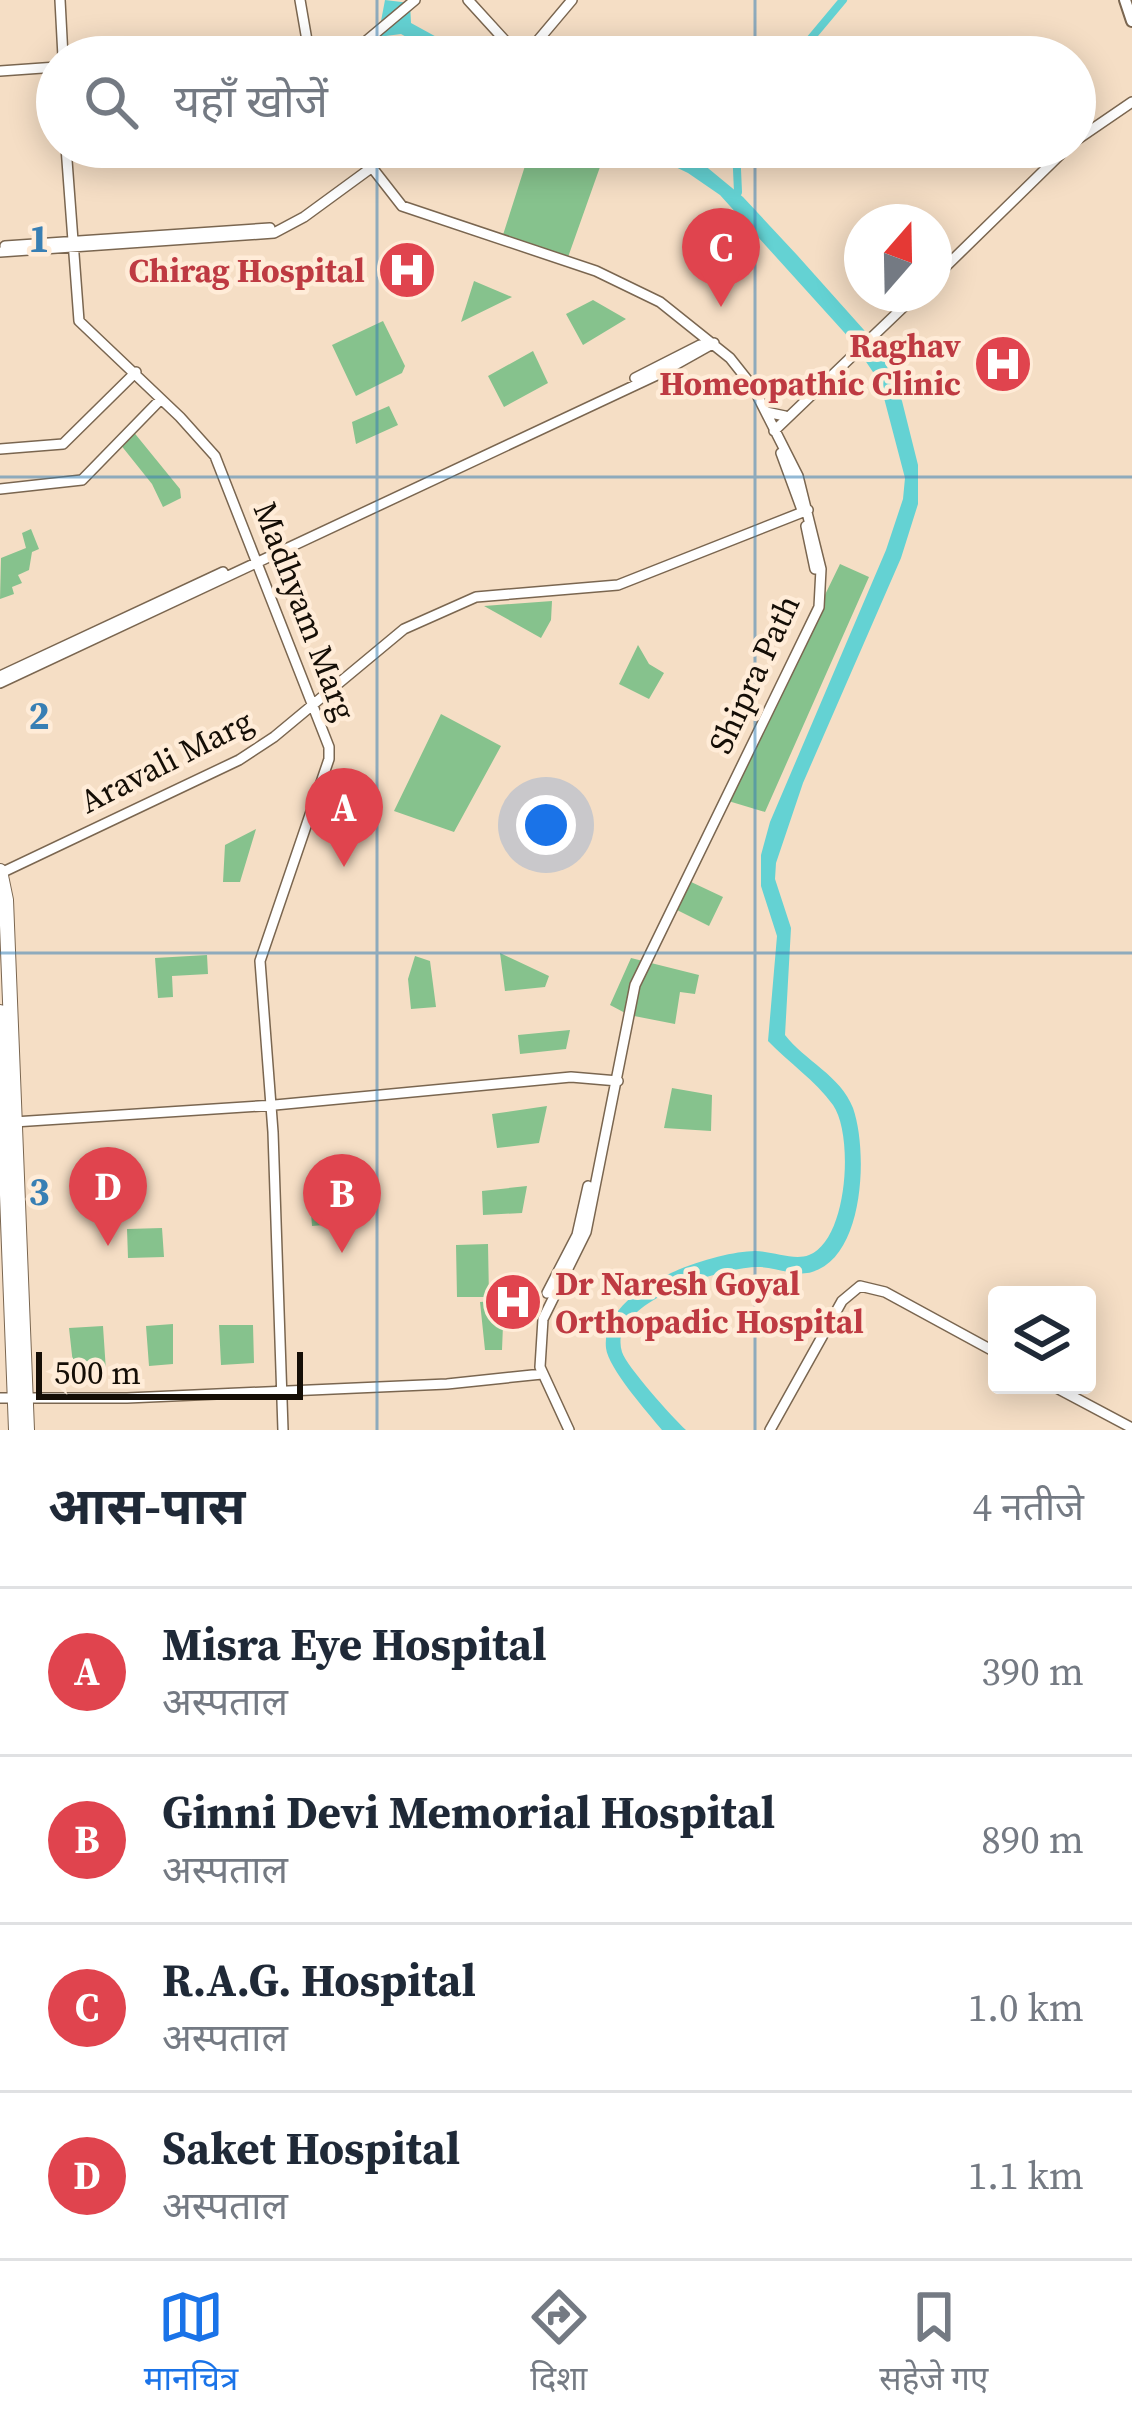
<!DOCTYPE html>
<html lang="hi">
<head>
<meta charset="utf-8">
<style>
	:root { --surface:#fff; --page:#f2f2f3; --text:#1f2937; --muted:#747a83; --line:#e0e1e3; --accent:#1a73e8 }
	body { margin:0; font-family:"Source Serif 4","Noto Sans Devanagari",serif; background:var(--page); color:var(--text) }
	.controls { position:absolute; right:36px; bottom:36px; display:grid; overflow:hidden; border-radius:12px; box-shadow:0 6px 30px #0003 }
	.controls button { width:108px; height:108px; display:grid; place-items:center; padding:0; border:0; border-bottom:3px solid var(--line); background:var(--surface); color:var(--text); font:60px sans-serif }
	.compass { position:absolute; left:844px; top:204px; width:108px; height:108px; border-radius:50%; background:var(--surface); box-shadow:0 6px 30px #0003; rotate:20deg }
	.scale { position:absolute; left:36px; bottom:30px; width:267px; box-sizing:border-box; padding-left:12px; border:6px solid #150e06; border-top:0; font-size:33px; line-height:42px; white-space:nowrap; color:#150e06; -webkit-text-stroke:9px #ffecd8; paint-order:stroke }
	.you { position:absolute; left:546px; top:825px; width:42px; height:42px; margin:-30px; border:9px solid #fff; border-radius:50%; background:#1a73e8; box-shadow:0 0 0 18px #1a73e833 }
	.badge { display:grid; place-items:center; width:78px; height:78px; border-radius:50%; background:var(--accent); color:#fff; font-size:39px; font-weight:700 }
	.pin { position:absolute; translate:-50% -99px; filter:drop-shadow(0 3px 6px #0008) }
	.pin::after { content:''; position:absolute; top:63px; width:42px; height:36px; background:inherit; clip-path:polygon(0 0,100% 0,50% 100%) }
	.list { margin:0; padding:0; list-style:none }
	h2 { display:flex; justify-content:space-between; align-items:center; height:156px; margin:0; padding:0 48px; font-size:51px }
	h2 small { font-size:39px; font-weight:400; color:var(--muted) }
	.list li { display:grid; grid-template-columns:78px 1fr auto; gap:36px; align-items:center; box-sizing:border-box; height:168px; padding:0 48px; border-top:3px solid var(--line) }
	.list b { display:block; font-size:45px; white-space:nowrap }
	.list p { margin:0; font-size:39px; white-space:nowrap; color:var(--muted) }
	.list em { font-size:39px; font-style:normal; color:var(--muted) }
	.icon { flex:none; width:66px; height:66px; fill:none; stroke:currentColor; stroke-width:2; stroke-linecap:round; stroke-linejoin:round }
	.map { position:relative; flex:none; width:1132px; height:1430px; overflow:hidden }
	.search { position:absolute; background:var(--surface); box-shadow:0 6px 30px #0003; left:36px; right:36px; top:36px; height:132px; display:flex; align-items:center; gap:30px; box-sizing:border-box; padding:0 42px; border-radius:66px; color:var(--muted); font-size:45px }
	.sheet { height:828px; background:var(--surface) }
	nav { display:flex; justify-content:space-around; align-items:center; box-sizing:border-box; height:168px; border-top:3px solid var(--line); background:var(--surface); font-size:33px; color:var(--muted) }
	nav a { display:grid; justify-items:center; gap:6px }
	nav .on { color:var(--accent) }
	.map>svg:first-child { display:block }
	.green { fill:#86c28d }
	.water { fill:#64d2d3 }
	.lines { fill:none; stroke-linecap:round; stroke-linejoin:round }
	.river { stroke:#64d2d3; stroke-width:8 }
	.secondary-casing { stroke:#7a6650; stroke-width:12 }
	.primary-casing { stroke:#7a6650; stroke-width:14 }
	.highway-casing { stroke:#7a6650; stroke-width:16 }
	.secondary { stroke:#fff; stroke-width:9 }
	.primary { stroke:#fff; stroke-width:10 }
	.highway { stroke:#fff; stroke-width:14 }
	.grid { fill:none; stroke:#387fb4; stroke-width:3; stroke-opacity:0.55 }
	.labels { text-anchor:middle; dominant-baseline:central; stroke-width:9; stroke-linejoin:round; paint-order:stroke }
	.health-label { font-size:33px; font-weight:bold; fill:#be3a42; stroke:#ffecd8; text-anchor:end }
	.street-label { font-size:33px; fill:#150e06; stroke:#ffecd8 }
	.grid-label { font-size:39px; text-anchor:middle; font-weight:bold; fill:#387fb4; stroke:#ffecd8; stroke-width:9; stroke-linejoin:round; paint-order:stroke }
</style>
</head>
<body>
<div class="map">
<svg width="1132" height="1430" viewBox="0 0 1132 1430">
	<rect width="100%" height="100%" fill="#f5dec5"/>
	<!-- green -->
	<path class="green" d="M531 147 606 150 567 260 502 238Z
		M474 281 512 297 461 322Z
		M593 300 626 319 583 345 566 314Z
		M383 321 405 366 402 373 356 396 332 345Z
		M533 351 548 383 504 407 488 376Z
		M389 406 398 425 356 444 352 422Z
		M132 430 180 489 181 498 163 507 152 484 120 444Z
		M31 529 39 549 32 552 29 570 18 575 22 583 12 587 14 594 0 599 1 558 26 548 22 533Z
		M840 564 869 577 765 812 725 800Z
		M552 601 551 620 541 638 484 606Z
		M638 645 649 664 664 673 649 699 619 684Z
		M441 714 501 746 454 832 394 811Z
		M256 829 240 882H223L225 845Z
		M689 881 723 897 709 926 675 909Z
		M500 953 549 976 545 987 505 991Z
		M207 955 208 974 172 976 173 997 158 998 155 958Z
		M415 956 430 961 436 1007 411 1009 408 979Z
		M631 958 699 975 695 994 680 992 675 1024 629 1015 610 1005Z
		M570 1030 566 1049 520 1054 518 1035Z
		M672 1088 712 1095 711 1131 664 1128Z
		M547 1106 539 1143 497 1148 492 1114Z
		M527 1186 522 1213 483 1215 482 1191Z
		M358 1194 360 1222 312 1226 310 1199Z
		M162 1228 164 1257 128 1258 127 1229Z
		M488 1244 489 1297H457L456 1245Z
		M504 1300 502 1350H485L480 1302Z
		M173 1324V1364L149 1366 146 1326Z
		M219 1325H253L254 1363 221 1365Z
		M103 1326 106 1371 74 1373 69 1328Z"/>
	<!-- water -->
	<path class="water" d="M385 0 410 3 411 23 473 57H442L401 34 378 37Z
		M634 147H670L703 164 743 197 797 255 864 330 885 362 902 401 918 465V504L901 558 803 783 776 863 775 879 791 928 785 1035C804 1060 841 1076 853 1108 868 1150 865 1257 812 1272 796 1277 775 1267 758 1267 723 1267 606 1302 622 1352 627 1367 672 1417 686 1430H662C648 1413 608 1368 606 1348 600 1289 710 1252 755 1251 772 1251 794 1261 809 1255 848 1240 854 1135 833 1105 815 1080 789 1063 768 1041L777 936 761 886V855L770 822 886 550 903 499 905 478 884 398 875 375 852 341 720 195 688 173Z"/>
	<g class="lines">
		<!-- river -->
		<path class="river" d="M781 57 807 43 843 0
			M736 147 738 192"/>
		<!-- secondary casing -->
		<g class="secondary-casing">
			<path id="secondary" d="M60 0 63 57
				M300 0 309 52
				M468 0 520 57
				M313 53 353 52 415 0
				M204 57 311 48
				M524 57 572 0
				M0 71 57 67
				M1075 141 1132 102
				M66 147 79 321 180 417 215 456 329 747V759L260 961 273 1132 283 1430
				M356 147 402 206 596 271 660 302 730 358 753 387 798 476 821 569 819 607 635 985 586 1232 543 1319 540 1367 569 1430
				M5 246 270 228
				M0 252 274 233 304 217 371 168
				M934 278 1068 147
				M635 378 700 345
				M766 412 785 416
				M774 431 917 294
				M0 449 63 444 136 372
				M781 453 802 510
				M0 489 82 480 161 399
				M806 526 815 569
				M0 676 223 572
				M0 683 657 375 714 343
				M1 873 239 760 274 737 404 629 476 597 618 585 808 510
				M14 1122 275 1105 571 1077 618 1081
				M547 1293 577 1235 588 1186
				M1051 1385 1132 1428
				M0 1398H127L447 1384 542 1374
				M770 1430 842 1301 860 1286 885 1292 997 1353"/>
		</g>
		<!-- primary casing -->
		<g class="primary-casing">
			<path id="primary" d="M1125 0 1132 21"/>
		</g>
		<!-- highway casing -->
		<g class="highway-casing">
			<path id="highway" d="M0 871 6 900 27 1430
				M0 1012 16 1430"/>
		</g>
		<!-- secondary -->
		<use href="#secondary" class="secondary"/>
		<!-- primary -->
		<use href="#primary" class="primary"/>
		<!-- highway -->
		<use href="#highway" class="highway"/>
	</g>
	<!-- grid -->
	<path class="grid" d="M377 0V57M755 0V57M377 147V1430M755 147V1430M0 477H1132M0 953H1132"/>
	<!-- icons -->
	<defs>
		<g id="hospital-disc" transform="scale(3)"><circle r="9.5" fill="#e0444e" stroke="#ffecd8"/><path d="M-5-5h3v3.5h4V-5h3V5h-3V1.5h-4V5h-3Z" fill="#fff"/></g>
	</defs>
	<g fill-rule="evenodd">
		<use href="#hospital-disc" x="407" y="270"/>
		<use href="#hospital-disc" x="1003" y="364"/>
		<use href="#hospital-disc" x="513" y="1302"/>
	</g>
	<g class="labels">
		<!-- health labels -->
		<g class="health-label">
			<text x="365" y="270">Chirag Hospital</text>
			<text x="961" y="345">Raghav<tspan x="961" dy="38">Homeopathic Clinic</tspan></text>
			<text x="555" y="1283" text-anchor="start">Dr Naresh Goyal<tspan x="555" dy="38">Orthopadic Hospital</tspan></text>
		</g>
		<!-- street labels -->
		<g class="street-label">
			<text transform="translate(305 611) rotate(69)">Madhyam Marg</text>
			<text transform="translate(754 674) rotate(-65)">Shipra Path</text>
			<text transform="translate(166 761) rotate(-27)">Aravali Marg</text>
		</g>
	</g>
	<g class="grid-label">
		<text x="39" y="252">1</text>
		<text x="39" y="729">2</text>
		<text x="39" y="1205">3</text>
	</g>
</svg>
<div class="controls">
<button><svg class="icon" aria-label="layers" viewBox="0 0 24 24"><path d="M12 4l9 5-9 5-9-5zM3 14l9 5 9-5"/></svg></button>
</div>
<svg class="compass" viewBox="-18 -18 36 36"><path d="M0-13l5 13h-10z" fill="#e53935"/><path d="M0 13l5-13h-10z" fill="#747a83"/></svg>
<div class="scale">500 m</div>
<div class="you"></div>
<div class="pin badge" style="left:344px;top:867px;background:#e0444e">A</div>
<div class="pin badge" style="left:342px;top:1253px;background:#e0444e">B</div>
<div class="pin badge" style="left:721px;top:307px;background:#e0444e">C</div>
<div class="pin badge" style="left:108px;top:1246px;background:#e0444e">D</div>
<div class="search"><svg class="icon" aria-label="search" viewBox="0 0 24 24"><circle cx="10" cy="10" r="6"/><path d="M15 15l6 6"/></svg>यहाँ खोजें</div>
</div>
<section class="sheet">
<h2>आस-पास<small>4 नतीजे</small></h2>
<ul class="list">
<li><span class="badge" style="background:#e0444e">A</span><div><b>Misra Eye Hospital</b><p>अस्पताल</p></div><em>390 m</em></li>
<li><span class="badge" style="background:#e0444e">B</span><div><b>Ginni Devi Memorial Hospital</b><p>अस्पताल</p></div><em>890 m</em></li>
<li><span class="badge" style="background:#e0444e">C</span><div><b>R.A.G. Hospital</b><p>अस्पताल</p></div><em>1.0 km</em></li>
<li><span class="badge" style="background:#e0444e">D</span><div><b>Saket Hospital</b><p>अस्पताल</p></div><em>1.1 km</em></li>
</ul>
</section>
<nav>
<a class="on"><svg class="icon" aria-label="map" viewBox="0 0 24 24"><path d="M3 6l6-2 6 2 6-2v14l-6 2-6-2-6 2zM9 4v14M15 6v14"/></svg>मानचित्र</a>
<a><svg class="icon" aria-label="directions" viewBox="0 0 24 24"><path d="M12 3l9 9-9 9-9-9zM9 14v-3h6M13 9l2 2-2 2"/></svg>दिशा</a>
<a><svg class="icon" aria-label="saved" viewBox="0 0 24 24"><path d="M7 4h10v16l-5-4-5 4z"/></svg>सहेजे गए</a>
</nav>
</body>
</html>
